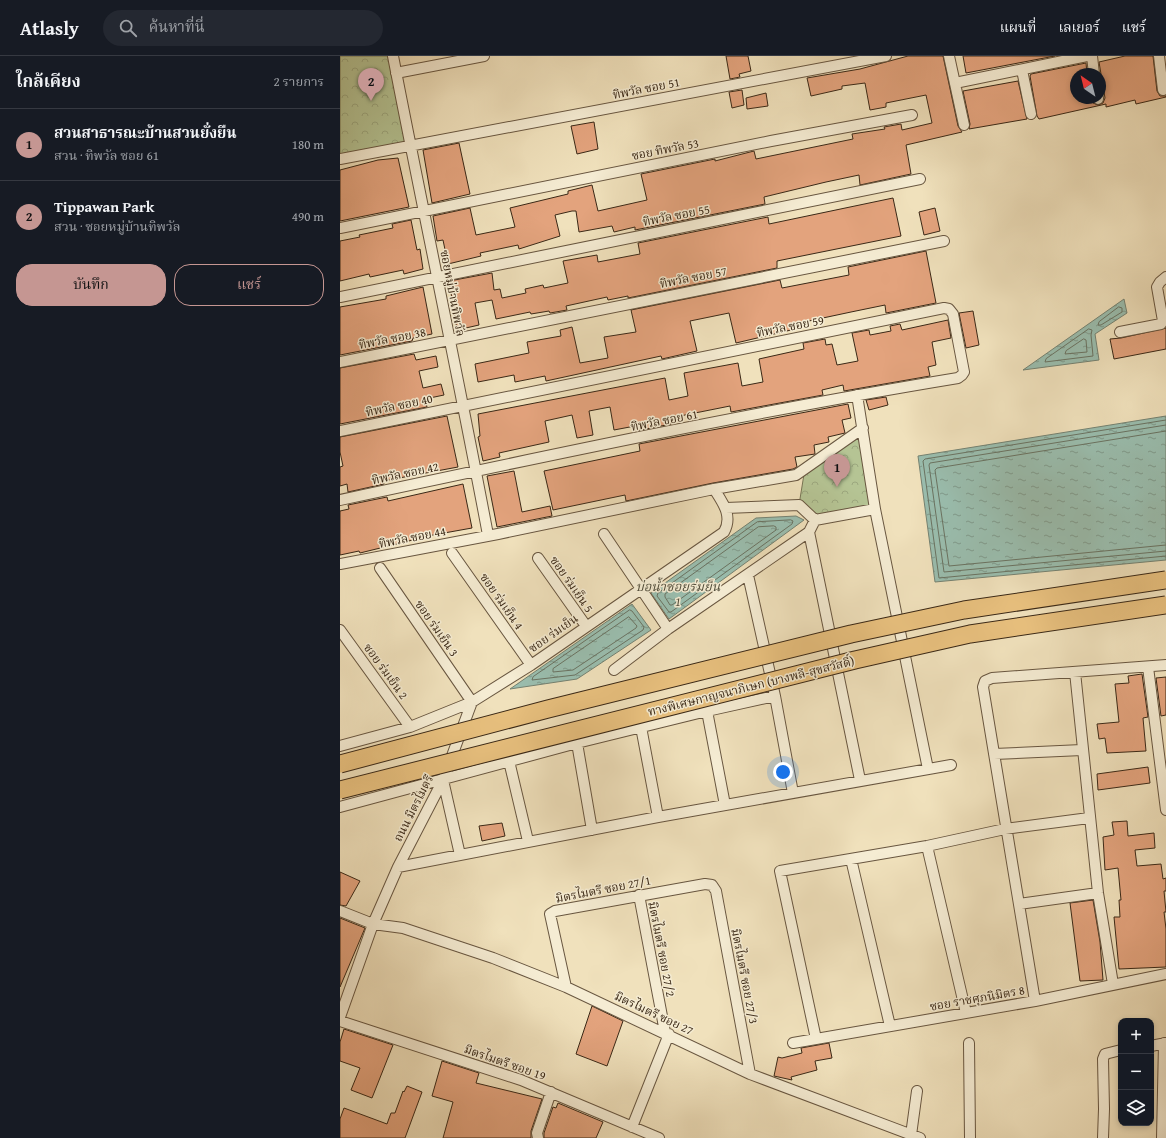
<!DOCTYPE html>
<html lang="th">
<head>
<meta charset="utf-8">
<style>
	:root { --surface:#171b24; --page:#242831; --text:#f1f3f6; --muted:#9ea1a6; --line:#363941; --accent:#c59692 }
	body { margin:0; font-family:"Gentium Book Plus","Noto Serif Thai",serif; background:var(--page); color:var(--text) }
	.controls { position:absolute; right:12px; bottom:12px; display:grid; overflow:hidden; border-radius:8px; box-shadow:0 2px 6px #0003 }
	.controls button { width:36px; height:36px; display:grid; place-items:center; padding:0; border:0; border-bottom:1px solid var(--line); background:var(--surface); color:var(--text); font:20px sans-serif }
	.compass { position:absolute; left:730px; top:12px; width:36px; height:36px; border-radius:50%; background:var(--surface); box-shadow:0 2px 6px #0003; rotate:325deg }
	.you { position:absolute; left:443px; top:716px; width:14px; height:14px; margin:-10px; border:3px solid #fff; border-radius:50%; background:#1a73e8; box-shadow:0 0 0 6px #1a73e833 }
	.badge { display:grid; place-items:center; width:26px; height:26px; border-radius:50%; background:var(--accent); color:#111; font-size:13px; font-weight:700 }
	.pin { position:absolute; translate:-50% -33px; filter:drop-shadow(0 1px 2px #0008) }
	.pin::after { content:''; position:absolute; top:21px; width:14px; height:12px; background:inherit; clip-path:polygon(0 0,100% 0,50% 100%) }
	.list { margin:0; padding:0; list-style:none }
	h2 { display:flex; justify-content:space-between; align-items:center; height:52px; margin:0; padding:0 16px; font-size:17px }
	h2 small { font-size:13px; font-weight:400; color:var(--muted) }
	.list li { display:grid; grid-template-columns:26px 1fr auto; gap:12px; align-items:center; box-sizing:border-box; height:72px; padding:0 16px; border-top:1px solid var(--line) }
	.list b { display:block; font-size:15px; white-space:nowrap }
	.list p { margin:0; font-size:13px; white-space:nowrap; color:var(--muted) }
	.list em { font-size:13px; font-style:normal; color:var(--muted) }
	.actions { display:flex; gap:8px; padding:12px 16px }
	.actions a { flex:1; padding:9px 0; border:1px solid var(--accent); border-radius:16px; text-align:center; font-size:14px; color:var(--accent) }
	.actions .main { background:var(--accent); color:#111 }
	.icon { flex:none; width:22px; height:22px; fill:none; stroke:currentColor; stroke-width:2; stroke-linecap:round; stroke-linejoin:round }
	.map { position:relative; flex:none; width:826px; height:1082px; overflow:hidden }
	header { display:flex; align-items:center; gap:24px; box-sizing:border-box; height:56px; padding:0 20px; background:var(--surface); border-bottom:1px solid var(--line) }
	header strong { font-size:19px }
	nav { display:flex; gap:22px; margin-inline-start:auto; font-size:14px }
	.search { width:280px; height:36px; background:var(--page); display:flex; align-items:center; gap:10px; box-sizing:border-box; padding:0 14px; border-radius:22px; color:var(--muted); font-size:15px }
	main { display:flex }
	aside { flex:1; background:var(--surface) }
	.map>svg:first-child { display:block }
	.park { fill:url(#park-crowns); stroke:#787655 }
	.water { fill:url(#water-ripples); stroke:#748272 }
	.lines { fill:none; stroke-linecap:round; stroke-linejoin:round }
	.shore { stroke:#6a7362; stroke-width:1 }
	.building { fill:#e3a37d; stroke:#3a2816 }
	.minor-casing { stroke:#685640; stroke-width:12 }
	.minor { stroke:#f5ecd3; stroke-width:10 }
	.motorway-bridge-casing { stroke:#3a2816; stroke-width:19; stroke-linecap:butt }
	.motorway-bridge { stroke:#e8c07e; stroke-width:17 }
	.labels { text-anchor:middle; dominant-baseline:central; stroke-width:3; stroke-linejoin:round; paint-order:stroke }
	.street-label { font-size:12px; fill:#3a2816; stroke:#f5ecd3 }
	.water-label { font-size:13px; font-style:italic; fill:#524e3c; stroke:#f5ecd3 }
</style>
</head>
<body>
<header>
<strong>Atlasly</strong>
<div class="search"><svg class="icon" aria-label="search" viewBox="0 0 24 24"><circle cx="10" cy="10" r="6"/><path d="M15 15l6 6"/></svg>ค้นหาที่นี่</div>
<nav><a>แผนที่</a><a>เลเยอร์</a><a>แชร์</a></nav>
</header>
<main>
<aside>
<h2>ใกล้เคียง<small>2 รายการ</small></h2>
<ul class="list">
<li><span class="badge">1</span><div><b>สวนสาธารณะบ้านสวนยั่งยืน</b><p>สวน · ทิพวัล ซอย 61</p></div><em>180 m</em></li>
<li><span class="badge">2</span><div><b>Tippawan Park</b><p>สวน · ซอยหมู่บ้านทิพวัล</p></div><em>490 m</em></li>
</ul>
<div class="actions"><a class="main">บันทึก</a><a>แชร์</a></div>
</aside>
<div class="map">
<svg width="826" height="1082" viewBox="0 0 826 1082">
	<defs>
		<pattern id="park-crowns" width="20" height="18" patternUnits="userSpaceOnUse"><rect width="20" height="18" fill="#b5c494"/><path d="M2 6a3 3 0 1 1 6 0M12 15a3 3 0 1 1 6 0" fill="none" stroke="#9ca87f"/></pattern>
		<pattern id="water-ripples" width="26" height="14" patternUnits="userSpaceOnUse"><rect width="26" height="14" fill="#9abeaf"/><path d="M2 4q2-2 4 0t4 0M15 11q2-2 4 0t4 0" fill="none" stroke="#7f9a8d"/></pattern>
	</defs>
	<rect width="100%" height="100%" fill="#f0e1bc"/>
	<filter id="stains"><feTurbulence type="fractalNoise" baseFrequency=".005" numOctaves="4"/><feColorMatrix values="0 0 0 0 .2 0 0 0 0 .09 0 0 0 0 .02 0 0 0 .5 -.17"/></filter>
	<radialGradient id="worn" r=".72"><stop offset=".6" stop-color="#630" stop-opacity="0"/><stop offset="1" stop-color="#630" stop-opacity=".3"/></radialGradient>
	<!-- park -->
	<path class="park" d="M0 0H53L70 89 0 103Z
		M523 372 535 453 475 464 459 449 465 412Z"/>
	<!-- water -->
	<path class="water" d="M784 243 787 257 755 278 759 304 683 314Z
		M826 360V504L595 526 578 400Z
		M456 460 464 464 329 563 311 537 416 462Z
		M292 548 311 574 237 623 170 633Z"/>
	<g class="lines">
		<!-- shore -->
		<path class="shore" d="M779 251 782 252V256L761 269H758L759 266Z
			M749 273 752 274 751 279 753 300 705 306 706 303Z
			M744 283 746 284 747 296 725 298 726 295Z
			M826 364 585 403 583 405 599 522 826 500
			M826 369 590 407 589 409 604 516 826 495
			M826 375 597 412 595 414 609 510 826 489
			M451 464 453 465 452 468 331 556H329L317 540 318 537 417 466Z
			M434 470 436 471V474L332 549H330L325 541V538L418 471Z
			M290 554 292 555 304 571 303 574 235 619 192 624 193 621Z
			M289 561 297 570 296 572 233 614 213 616V613Z"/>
	</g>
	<!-- building -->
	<path class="building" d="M386 0H408L411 15 399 18 400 21 390 23Z
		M568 0H603L618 70 622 76 566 89 571 118 520 129 519 119 486 126 424 141 425 148 295 174V171L274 176 272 170 239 176 236 155H232L215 159 220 180 179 193 178 189 140 197 141 200 108 208 103 184 97 185 93 160 130 152 136 179 175 171 170 152 228 138V135L252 129 258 155 307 144 301 118 375 103V105L414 95 416 103 513 83 512 78 545 73 544 71 561 68 562 74 592 67 586 39 546 47V51L530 54 525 27 502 30V33L471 40 467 22 520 13Z
		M623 0H715L626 17Z
		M785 0H813L817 35 820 40H826V41L796 48 795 44 766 51V48L699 63 697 60 690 20 691 18 746 7 747 18H736V42H752L753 47 758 49 763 47 765 42 759 6Z
		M678 25 687 63 629 73 630 68 623 35Z
		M402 34 404 49 392 52 389 36Z
		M426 37 428 50 407 53 406 42Z
		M254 66 258 93 237 98 231 70Z
		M119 87 130 138 92 147 83 94Z
		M58 102 69 151 0 165V114L38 104Z
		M553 142 561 180 437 205V212L288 242V240L268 244 267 241 226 250 227 254 210 257 209 255 191 258 190 256 156 263 152 244 135 247 139 269 117 274 109 225 152 217 154 234 160 233 162 242 186 237 185 233 203 229 204 232 228 227 223 205 257 199 258 206 300 198 298 187 428 161 429 168Z
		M595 152 600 175 584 179 579 156Z
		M71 164 77 194 80 193 83 213 64 218 63 214 30 221 29 218 0 225V185L20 181 19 179 53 172 52 168Z
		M586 195 596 247 546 257 545 249 511 256 450 269 451 274 396 287 389 257 350 265 357 295 322 303 321 300 206 325 205 320 175 326 174 319 138 326 135 308 189 297 187 286 221 280 220 274 232 271 240 307 268 302 264 281 296 276 291 254 440 224 442 232 509 219 508 211Z
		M83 231 92 278 73 282 72 285 0 299V251L46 243V240Z
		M633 255 639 289 626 292 619 257Z
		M608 264 611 282 592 286 596 309 588 311 590 320 504 335 503 329 482 334 483 339 391 356 390 350 330 362 331 368 296 375 295 370 274 374 270 351 249 355 253 379 237 382 232 359 205 365 209 386 159 397 160 401 143 405 138 381 140 380 138 358 325 322 329 344 348 340 344 317 398 307 402 330 423 326 419 303 464 293 463 287 485 283 486 289 492 288 497 309 518 305 512 277 529 274 530 279 551 275 550 270 560 268 562 274Z
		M826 272V293L774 303 770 283 781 282Z
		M74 298 76 304 96 300 98 311 79 315 83 332 101 328 104 339 85 343 87 351 0 368V312Z
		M546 341 548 349 529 354 526 344Z
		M508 348 511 362 502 364 505 377 488 381 489 386 474 389 475 398 455 401 457 411 453 413 373 427 286 445 285 439 213 454 204 415 300 395 299 388Z
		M107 360 118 411 43 425 44 428 8 436 7 428 0 430V411L3 410 0 396V381Z
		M174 415 182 456 210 450 212 460 157 471 147 420Z
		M123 428 132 472 93 479 20 497 19 495 0 499V455L9 453 8 449 47 441 48 445Z
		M802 618 808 661 803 662 806 695 767 697 765 682 759 683 757 668 779 666 775 628 789 627 788 620Z
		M826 621V659L821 660 816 622Z
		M808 711 810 727 758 734 757 718Z
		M787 765 788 780 814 777 815 792 795 794 797 810 821 808 823 823 826 822V835H824L826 856H824L826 873V911L779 913 774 861H780L779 844H781L778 812 765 814 763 781 774 779 772 766Z
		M162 767 165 780 142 785 139 770Z
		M0 816 20 825 6 850 0 849Z
		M753 844 760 886 763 924 740 925 730 847Z
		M0 862 25 872 0 931Z
		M252 950 283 965 267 1010 236 998Z
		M4 973 53 989 32 1042 11 1034 20 1012 0 1005V986Z
		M489 987 492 1002 475 1005 477 1014 451 1021 452 1024 434 1020 438 1001 442 1002 462 997 461 992Z
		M102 1005 139 1017 136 1027 202 1043 191 1075V1082H103L113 1046 92 1040Z
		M67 1030 82 1036 65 1082H0V1063L4 1052 47 1068 51 1057H55L63 1035 64 1036Z
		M218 1047 263 1066 256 1082H204V1077L213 1051 216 1052Z"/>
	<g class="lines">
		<!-- minor casing -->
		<g class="minor-casing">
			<path id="minor" d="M53 0C84 160 118 319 148 479
				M609 0 624 69
				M752 0 754 18
				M819 0 823 34
				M682 14 691 58
				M56 17 144 0
				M615 27 747 0
				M758 42V43
				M0 103 546 0
				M0 172 431 85 572 59
				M0 241 580 123
				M780 276 821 268 823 265 817 231 820 226 826 221
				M0 306 604 185
				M517 339 535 453 588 713
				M0 375 604 252 609 253 613 258 624 316 622 319 618 322C411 356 205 400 0 444
				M386 452 459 449 475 464 535 453
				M469 476 520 724
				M264 478 328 573
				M112 497 191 609
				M198 502 246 570
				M0 508 158 478 374 433 456 419 523 372
				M40 512 132 646
				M408 519 435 640 453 737
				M0 574 70 671
				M808 611 826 754
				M274 614 328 573 469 476 475 464
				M735 616 758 837 773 928
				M367 655 435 640
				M301 671 318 761
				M237 687 252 774
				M0 690 70 671 132 646 191 609 384 476C393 460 383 447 374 433
				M654 698 742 694
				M169 705 188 785
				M103 724 120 799
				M0 751 237 687 367 655 385 749
				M587 790 626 957
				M511 803 550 970
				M58 811 318 761 611 709
				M299 839 325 976
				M679 848 758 837
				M0 855 33 868 63 872 153 902 226 931 410 1018 580 1082
				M226 931 210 858 215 855 365 828 372 829 376 835 410 1018
				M695 945 643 631 645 625 652 622 826 609
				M0 961 33 868 58 811 103 724 132 646
				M0 965 181 1024 319 1082
				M476 983 440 815 587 790 665 773 749 762
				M453 987 695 945 826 918
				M629 987 630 1082
				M811 990 826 987
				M292 1071 329 978
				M571 1079 577 1035
				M198 1082 197 1077 211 1036
				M763 1082 764 1053 763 1003 765 998 781 994
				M822 1082 824 987"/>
		</g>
		<!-- minor -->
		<use href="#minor" class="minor"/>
		<!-- motorway-bridge casing -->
		<g class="motorway-bridge-casing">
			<path id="motorway-bridge" d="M0 708 208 653 511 578 624 554 826 524
				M0 734 515 604 630 578 826 549"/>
		</g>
		<!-- motorway-bridge -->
		<use href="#motorway-bridge" class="motorway-bridge"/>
	</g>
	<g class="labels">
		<!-- street labels -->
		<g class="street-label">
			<text transform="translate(306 32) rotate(-11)">ทิพวัล ซอย 51</text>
			<text transform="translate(325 93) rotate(-11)">ซอย ทิพวัล 53</text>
			<text transform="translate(336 159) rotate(-11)">ทิพวัล ซอย 55</text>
			<text transform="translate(353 221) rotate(-11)">ทิพวัล ซอย 57</text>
			<text transform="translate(113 237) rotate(79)">ซอยหมู่บ้านทิพวัล</text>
			<text transform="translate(450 270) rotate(-11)">ทิพวัล ซอย 59</text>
			<text transform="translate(52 282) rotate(-11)">ทิพวัล ซอย 38</text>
			<text transform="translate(59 349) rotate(-12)">ทิพวัล ซอย 40</text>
			<text transform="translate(324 364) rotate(-11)">ทิพวัล ซอย 61</text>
			<text transform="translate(65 417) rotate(-12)">ทิพวัล ซอย 42</text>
			<text transform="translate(72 481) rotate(-11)">ทิพวัล ซอย 44</text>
			<text transform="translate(232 528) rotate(55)">ซอย ร่มเย็น 5</text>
			<text transform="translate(162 545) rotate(55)">ซอย ร่มเย็น 4</text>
			<text transform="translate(97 572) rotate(55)">ซอย ร่มเย็น 3</text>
			<text transform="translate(213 577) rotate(-35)">ซอย ร่มเย็น</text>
			<text transform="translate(46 615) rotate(54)">ซอย ร่มเย็น 2</text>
			<text transform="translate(411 630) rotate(-14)">ทางพิเศษกาญจนาภิเษก (บางพลี-สุขสวัสดิ์)</text>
			<text transform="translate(73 752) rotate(-63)">ถนน มิตรไมตรี</text>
			<text transform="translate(263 833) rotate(-11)">มิตรไมตรี ซอย 27/1</text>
			<text transform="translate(322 893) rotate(79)">มิตรไมตรี ซอย 27/2</text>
			<text transform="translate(405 920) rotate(79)">มิตรไมตรี ซอย 27/3</text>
			<text transform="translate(637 942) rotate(-10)">ซอย ราชศุภนิมิตร 8</text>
			<text transform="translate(314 957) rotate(25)">มิตรไมตรี ซอย 27</text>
			<text transform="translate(165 1006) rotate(19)">มิตรไมตรี ซอย 19</text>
		</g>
		<!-- water labels -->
		<g class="water-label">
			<text x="338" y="530">บ่อน้ำซอยร่มย็น<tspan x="338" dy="15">1</tspan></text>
		</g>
	</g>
	<rect width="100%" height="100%" filter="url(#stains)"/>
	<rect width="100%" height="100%" fill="url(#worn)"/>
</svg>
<div class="controls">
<button>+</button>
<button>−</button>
<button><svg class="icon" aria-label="layers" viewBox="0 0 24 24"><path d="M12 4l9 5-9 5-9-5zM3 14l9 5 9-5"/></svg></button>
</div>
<svg class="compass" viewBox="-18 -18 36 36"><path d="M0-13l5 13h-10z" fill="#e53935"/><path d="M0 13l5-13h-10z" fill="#9ea1a6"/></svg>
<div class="you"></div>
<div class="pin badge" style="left:497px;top:431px">1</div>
<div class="pin badge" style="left:31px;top:45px">2</div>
</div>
</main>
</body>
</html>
